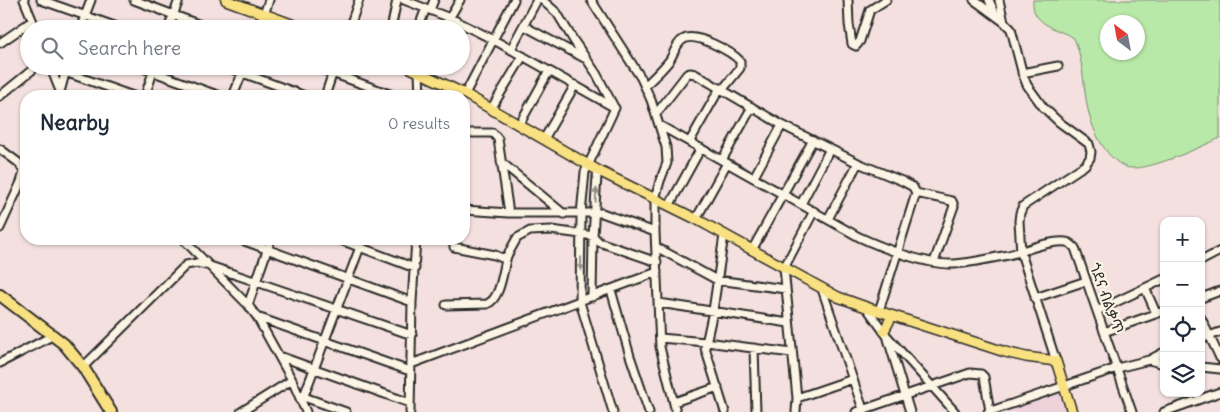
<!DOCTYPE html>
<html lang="en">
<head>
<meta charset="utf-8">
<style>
	:root { --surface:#fff; --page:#f6f6f7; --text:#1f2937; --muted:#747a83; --line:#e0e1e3 }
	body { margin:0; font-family:Delius,"Noto Sans Ethiopic",sans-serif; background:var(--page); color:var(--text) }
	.controls { position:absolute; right:15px; bottom:15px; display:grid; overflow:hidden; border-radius:10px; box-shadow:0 1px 4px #0004 }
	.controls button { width:45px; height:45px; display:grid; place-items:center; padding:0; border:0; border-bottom:1px solid var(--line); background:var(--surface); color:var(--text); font:25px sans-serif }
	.compass { position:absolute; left:1100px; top:15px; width:45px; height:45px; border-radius:50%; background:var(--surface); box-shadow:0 1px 4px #0004; rotate:328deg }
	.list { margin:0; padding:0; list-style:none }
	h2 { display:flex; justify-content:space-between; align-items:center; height:65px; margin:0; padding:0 20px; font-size:21px }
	h2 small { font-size:16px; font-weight:400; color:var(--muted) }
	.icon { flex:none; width:28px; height:28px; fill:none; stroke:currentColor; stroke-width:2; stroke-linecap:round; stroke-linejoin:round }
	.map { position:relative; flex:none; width:1220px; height:412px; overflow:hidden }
	.search { position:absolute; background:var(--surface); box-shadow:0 1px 4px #0004; left:20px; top:20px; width:450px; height:55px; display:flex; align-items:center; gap:12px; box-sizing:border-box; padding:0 18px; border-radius:28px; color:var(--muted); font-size:19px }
	.panel { position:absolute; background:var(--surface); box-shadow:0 1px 4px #0004; left:20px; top:90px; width:450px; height:155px; border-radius:20px }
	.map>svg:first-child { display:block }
	.built { fill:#eed2da }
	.green { fill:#b9e9a8; stroke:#728a6a; fill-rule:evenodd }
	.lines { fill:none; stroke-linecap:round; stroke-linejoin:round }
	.minor-casing { stroke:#2b2b2b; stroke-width:11 }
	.major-casing { stroke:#2b2b2b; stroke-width:12 }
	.highway-casing { stroke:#2b2b2b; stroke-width:14 }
	.minor { stroke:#fcf5e5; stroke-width:7 }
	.major { stroke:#f9e181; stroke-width:9 }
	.highway { stroke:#f9e181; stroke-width:10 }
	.oneway { fill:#949088 }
	.labels { text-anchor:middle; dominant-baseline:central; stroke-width:4.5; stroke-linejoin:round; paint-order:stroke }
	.street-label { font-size:15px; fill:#2b2b2b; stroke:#fcf5e5 }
</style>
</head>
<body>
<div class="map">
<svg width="1220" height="412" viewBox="0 0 1220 412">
	<rect width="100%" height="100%" fill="#f4e0de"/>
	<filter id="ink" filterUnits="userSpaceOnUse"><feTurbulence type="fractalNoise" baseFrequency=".02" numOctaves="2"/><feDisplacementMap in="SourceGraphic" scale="10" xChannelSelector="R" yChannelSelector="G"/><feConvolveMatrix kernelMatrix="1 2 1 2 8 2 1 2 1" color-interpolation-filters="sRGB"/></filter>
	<g filter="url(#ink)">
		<!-- built -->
		<path class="built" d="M1060 389 1068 412H995Z"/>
		<!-- green -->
		<path class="green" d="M1033 0H1220V138C1203 146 1143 174 1126 167 1104 158 1091 127 1087 105 1083 83 1083 58 1074 38 1057 28 1031 25 1033 0ZM1108 22H1138V52H1108Z"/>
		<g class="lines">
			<!-- minor casing -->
			<g class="minor-casing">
				<path id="minor" d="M24 0 36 29
					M41 0 123 29
					M134 0 211 29
					M404 0 450 18 494 40 615 108 585 172 581 214 580 302 613 412
					M542 0 557 13 574 41 596 73 614 107
					M591 0 641 78 651 100 666 147 667 163 660 181 655 199V232L660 347 676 412
					M848 0 849 24 852 44 856 46 860 41 870 10 886 0
					M974 0 1004 22 1011 29 1023 75 1027 85 1043 107 1059 122 1089 144 1091 152 1090 158 1085 165 1023 206 1020 213 1019 221 1021 253 1056 361
					M989 0 996 16
					M999 0 1004 22
					M430 10 434 0
					M524 26 584 58
					M80 29 91 0
					M168 29 179 0
					M259 29 269 0
					M349 29 359 0
					M391 29 397 0
					M418 29 426 8
					M443 29 460 0
					M0 43 32 21
					M511 49 537 0
					M50 66 62 96
					M137 66 220 96
					M224 66 305 96
					M313 66 395 96
					M65 72 133 96
					M1022 73 1058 66
					M645 86C653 78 662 70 669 61 674 54 676 43 684 39 696 32 732 52 740 61V68L723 89
					M60 92 67 66
					M465 94 514 0
					M0 96 37 66
					M145 96 155 66
					M233 96 245 66
					M325 96 335 66
					M420 96 419 72 422 66
					M491 109 523 56
					M656 114 687 74 690 73 695 74 782 125 858 163 902 181 913 187 916 193 879 311
					M519 125 549 71
					M659 125 859 237C883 248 924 264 950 264 967 264 986 259 1003 256 1022 253 1047 240 1066 242 1070 242 1072 245 1075 248L1132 412
					M464 133H493L498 139 509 213
					M544 139 575 85
					M690 141 720 88
					M0 149 19 163 24 172 21 182 0 228
					M722 160 752 107
					M501 162 564 214
					M754 177 782 125
					M916 193 952 201 954 206 934 262
					M801 204 830 149
					M669 206 701 148
					M464 210 509 213H602L655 232
					M696 219 727 163
					M828 219 858 163
					M724 235 713 311 705 348 725 412
					M183 239 248 305 257 317 292 380 241 412
					M239 239 412 302
					M338 239 415 268
					M454 247 495 255 502 258 507 256 517 238 530 231 551 230 581 234 593 236 599 242 657 262
					M656 247 717 280 786 289
					M752 250 813 140
					M1201 261 1220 251
					M1145 288 1156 313
					M822 289 864 412
					M611 290 630 356 649 412
					M592 297 593 236 597 176 599 171
					M1035 298 1086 281
					M1201 298 1220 291
					M659 303 789 323
					M248 305 271 239
					M446 305 487 304C501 299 503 269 507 256
					M866 307 887 336 955 412
					M1097 311 1164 279
					M257 317 410 371
					M1201 318 1220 358
					M1104 332 1164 311
					M660 338 706 342 792 353
					M888 339 910 412
					M1201 339 1220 332
					M754 348 756 412
					M279 356 410 403
					M1149 360 1164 364
					M0 363 54 335
					M411 364 657 272
					M83 367 186 265 197 263 210 266 412 335
					M1201 367 1220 369
					M292 380 306 412
					M304 397 346 412
					M797 398 853 379
					M302 401 360 247
					M674 402 718 387
					M410 412 412 302 416 239
					M796 412 797 398 784 268 814 211
					M856 412 970 373 981 374 984 377 990 411
					M988 412 1117 368 1149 360 1164 352
					M1164 412 1220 392"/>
			</g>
			<!-- major casing -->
			<g class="major-casing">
				<path id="major" d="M226 0 305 29
					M406 66 465 94 599 171 696 219 838 297 866 307 1005 352 1026 357 1056 361 1072 412
					M884 331 892 316"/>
			</g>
			<!-- highway casing -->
			<g class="highway-casing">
				<path id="highway" d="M0 295 64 344 83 367 111 412"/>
			</g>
			<!-- minor -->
			<use href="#minor" class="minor"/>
			<!-- major -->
			<use href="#major" class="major"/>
			<!-- highway -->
			<use href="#highway" class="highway"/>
		</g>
		<!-- one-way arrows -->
		<defs><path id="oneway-solid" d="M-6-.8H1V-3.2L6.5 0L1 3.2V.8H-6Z" transform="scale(1.25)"/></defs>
		<g class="oneway">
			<use href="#oneway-solid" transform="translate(596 195) rotate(-86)"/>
			<use href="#oneway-solid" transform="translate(581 264) rotate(92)"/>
		</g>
	</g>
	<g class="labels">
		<!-- street labels -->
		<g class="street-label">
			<text transform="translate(1107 298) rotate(70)">ጎደና ብልቃጥ</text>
		</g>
	</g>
</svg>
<div class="controls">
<button>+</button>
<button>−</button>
<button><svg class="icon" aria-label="locate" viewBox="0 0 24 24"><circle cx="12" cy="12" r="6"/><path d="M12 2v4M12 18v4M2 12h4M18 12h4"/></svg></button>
<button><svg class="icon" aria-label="layers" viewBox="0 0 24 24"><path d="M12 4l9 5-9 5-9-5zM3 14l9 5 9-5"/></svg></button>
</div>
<svg class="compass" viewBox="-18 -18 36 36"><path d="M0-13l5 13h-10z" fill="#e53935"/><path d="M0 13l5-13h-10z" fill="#747a83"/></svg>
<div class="search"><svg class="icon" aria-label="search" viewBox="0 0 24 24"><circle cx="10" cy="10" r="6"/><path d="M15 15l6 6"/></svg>Search here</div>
<section class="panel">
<h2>Nearby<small>0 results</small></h2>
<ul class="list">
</ul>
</section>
</div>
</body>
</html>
